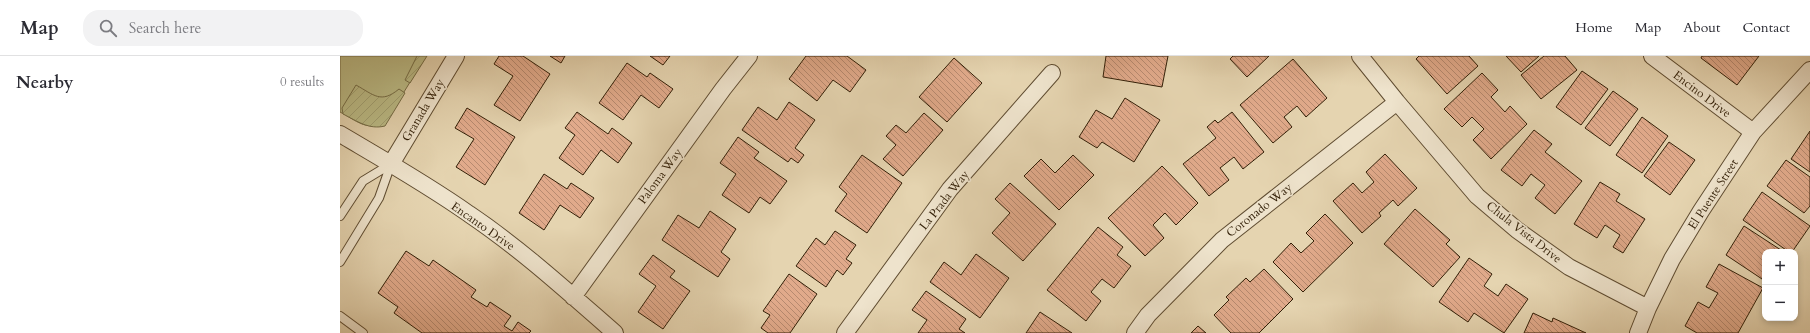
<!DOCTYPE html>
<html lang="en">
<head>
<meta charset="utf-8">
<style>
	:root { --surface:#fff; --page:#f2f2f3; --text:#2b2b33; --muted:#7c7c81; --line:#e1e1e2 }
	body { margin:0; font-family:Cardo,serif; background:var(--page); color:var(--text) }
	.controls { position:absolute; right:12px; bottom:12px; display:grid; overflow:hidden; border-radius:8px; box-shadow:0 2px 6px #0003 }
	.controls button { width:36px; height:36px; display:grid; place-items:center; padding:0; border:0; border-bottom:1px solid var(--line); background:var(--surface); color:var(--text); font:20px sans-serif }
	.list { margin:0; padding:0; list-style:none }
	h2 { display:flex; justify-content:space-between; align-items:center; height:52px; margin:0; padding:0 16px; font-size:17px }
	h2 small { font-size:13px; font-weight:400; color:var(--muted) }
	.icon { flex:none; width:22px; height:22px; fill:none; stroke:currentColor; stroke-width:2; stroke-linecap:round; stroke-linejoin:round }
	.map { position:relative; flex:none; width:1470px; height:277px; overflow:hidden }
	header { display:flex; align-items:center; gap:24px; box-sizing:border-box; height:56px; padding:0 20px; background:var(--surface); border-bottom:1px solid var(--line) }
	header strong { font-size:19px }
	nav { display:flex; gap:22px; margin-inline-start:auto; font-size:14px }
	.search { width:280px; height:36px; background:var(--page); display:flex; align-items:center; gap:10px; box-sizing:border-box; padding:0 14px; border-radius:16px; color:var(--muted); font-size:15px }
	main { display:flex }
	aside { flex:1; background:var(--surface) }
	.map>svg:first-child { display:block }
	.green { fill:#bbbb86; stroke:#766d46 }
	.garden { fill:url(#garden-furrows); stroke:#766d46 }
	.building { fill:url(#building-back-hatch); stroke:#321f07 }
	.lines { fill:none; stroke-linecap:round; stroke-linejoin:round }
	.service-casing { stroke:#5f4c31; stroke-width:10 }
	.minor-casing { stroke:#5f4c31; stroke-width:18 }
	.service { stroke:#eee3cc; stroke-width:8 }
	.minor { stroke:#eee3cc; stroke-width:16 }
	.labels { text-anchor:middle; dominant-baseline:central; stroke-width:3.5; stroke-linejoin:round; paint-order:stroke }
	.street-label { font-size:12px; fill:#321f07; stroke:#eee3cc }
</style>
</head>
<body>
<header>
<strong>Map</strong>
<div class="search"><svg class="icon" aria-label="search" viewBox="0 0 24 24"><circle cx="10" cy="10" r="6"/><path d="M15 15l6 6"/></svg>Search here</div>
<nav><a>Home</a><a>Map</a><a>About</a><a>Contact</a></nav>
</header>
<main>
<aside>
<h2>Nearby<small>0 results</small></h2>
<ul class="list">
</ul>
</aside>
<div class="map">
<svg width="1470" height="277" viewBox="0 0 1470 277">
	<defs>
		<pattern id="garden-furrows" width="10" height="10" patternUnits="userSpaceOnUse"><rect width="10" height="10" fill="#bbbb86"/><path d="M-1 1l2-2M0 10L10 0M9 11l2-2" fill="none" stroke="#a1a072"/></pattern>
		<pattern id="building-back-hatch" width="6" height="6" patternUnits="userSpaceOnUse"><rect width="6" height="6" fill="#e1aa8b"/><path d="M-1 5l2 2M0 0l6 6M5-1l2 2" fill="none" stroke="#b78a70"/></pattern>
	</defs>
	<rect width="100%" height="100%" fill="#e5d4b0"/>
	<filter id="stains"><feTurbulence type="fractalNoise" baseFrequency=".005" numOctaves="4"/><feColorMatrix values="0 0 0 0 .2 0 0 0 0 .09 0 0 0 0 .02 0 0 0 .5 -.17"/></filter>
	<radialGradient id="worn" r=".72"><stop offset=".6" stop-color="#630" stop-opacity="0"/><stop offset="1" stop-color="#630" stop-opacity=".3"/></radialGradient>
	<!-- green -->
	<path class="green" d="M0 0H86L45 67C26 75 17 65 0 56Z"/>
	<!-- garden -->
	<path class="garden" d="M77 0H87L70 27 65 24Z
		M16 29C34 39 41 48 59 33L65 37 45 70C29 74 17 65 3 58L2 52Z"/>
	<!-- building -->
	<path class="building" d="M159 0H183L210 18 180 65 154 49 173 20 154 8Z
		M210 0H225L221 7Z
		M310 0H330L323 9Z
		M466 0H507L526 14 510 36 493 24 477 45 449 23Z
		M766 0H828L822 31 763 21Z
		M893 0H929L907 21 890 3Z
		M1079 0H1129L1138 10 1107 38 1076 3Z
		M1166 0H1199L1181 16Z
		M1204 0H1225L1237 14 1201 43 1181 19Z
		M1362 0H1419L1397 29 1361 2Z
		M614 2 642 27 607 66 579 41Z
		M953 3 987 42 966 61 957 50 944 61 952 71 933 87 900 49Z
		M287 7 307 21 310 17 333 33 319 52 301 39 283 64 259 47Z
		M1242 15 1268 33 1241 69 1216 51Z
		M1142 17 1158 34 1151 41 1165 56 1170 50 1187 68 1151 103 1133 84 1144 73 1132 61 1122 71 1104 53Z
		M1273 35 1298 53 1270 90 1245 72Z
		M785 42 820 64 794 106 762 86 757 92 739 81 756 54 772 63Z
		M449 46 475 64 455 92 464 99 458 107 451 102 448 106 402 74 418 51 437 64Z
		M127 52 175 81 145 129 116 111 134 83 115 72Z
		M237 56 268 78 272 72 292 87 278 107 261 94 243 119 219 102 235 79 225 72Z
		M892 56 924 96 903 113 894 101 880 112 889 124 869 140 843 108 876 82 867 71 875 64 878 67Z
		M584 57 603 74 563 120 543 103 556 89 546 80 556 69 566 77Z
		M1302 61 1328 80 1302 117 1276 99Z
		M1194 74 1212 88 1205 96 1242 125 1215 158 1195 142 1205 129 1191 118 1182 130 1161 114Z
		M1470 75V116L1451 103Z
		M398 81 419 96 414 102 447 125 430 148 420 141 409 157 382 139 396 118 380 107Z
		M1329 86 1355 104 1330 139 1304 120Z
		M1045 98 1077 132 1058 150 1053 144 1039 157 1041 160 1022 177 993 145 1013 127 1022 137 1034 126 1026 116Z
		M522 99 562 127 527 177 495 155 507 138 499 131Z
		M733 99 754 119 719 154 684 120 701 103 715 117Z
		M1446 104 1470 121V150L1464 157 1427 130Z
		M822 110 858 147 836 169 825 157 813 169 824 182 805 200 768 162Z
		M204 118 227 133 231 127 254 142 240 162 220 149 204 174 179 157Z
		M1260 126 1280 138 1276 145 1305 163 1283 197 1273 191 1280 179 1265 169 1257 182 1234 168Z
		M670 127 716 168 683 205 652 177 670 157 655 143Z
		M1422 136 1470 170 1452 196H1449L1403 164Z
		M1075 153 1110 184 1106 188 1120 201 1093 231 1044 188Z
		M370 155 396 173 381 196 390 203 378 221 322 184 338 159 359 172Z
		M985 158 1013 187 963 236 933 206 951 187 961 197 974 185 966 177Z
		M1404 170 1444 196H1425V225L1386 199Z
		M758 171 783 191 777 199 791 210 774 232 762 223 751 236 761 245 746 265 707 234Z
		M495 175 516 189 506 203 512 207 503 219 497 214 486 231 456 210 476 182 485 189Z
		M66 195 89 210 93 204 136 234 131 241 147 251 150 246 171 260 164 270 172 275 178 266 191 275 189 277H82L54 257 58 251 38 237Z
		M636 198 669 222 640 262 590 226 604 206 621 219Z
		M313 199 335 215 330 221 350 235 323 273 298 256 316 230 299 218Z
		M1129 202 1152 218 1144 230 1158 240 1166 228 1188 243 1164 277 1134 257 1128 266 1099 246Z
		M1379 208 1423 232 1398 277H1357L1345 270 1358 246 1369 252 1378 237 1366 231Z
		M924 213 953 243 919 277H891L874 259 889 244 886 241 906 222 910 226Z
		M449 218 477 238 450 277H428L421 272 430 259 423 255Z
		M586 235 626 263 619 273 625 277H578L587 264 572 254Z
		M700 256 732 277H686Z
		M1193 257 1212 266 1213 262 1246 277H1184Z
		M858 270 866 277H851Z"/>
	<g class="lines">
		<!-- service casing -->
		<g class="service-casing">
			<path id="service" d="M0 160 23 125 51 108
				M0 206 39 142 51 108
				M0 260 23 277"/>
		</g>
		<!-- minor casing -->
		<g class="minor-casing">
			<path id="minor" d="M1020 0 1057 46 1137 140 1177 174 1229 211 1308 252
				M1312 0 1413 76
				M0 78C44 104 88 129 129 158 181 193 228 236 275 277
				M51 108 116 0
				M233 241 383 33 409 0
				M505 277 610 133 712 17
				M795 277 808 259 882 184 1057 46
				M1298 277 1308 252 1332 203 1361 155 1413 76 1470 14"/>
		</g>
		<!-- service -->
		<use href="#service" class="service"/>
		<!-- minor -->
		<use href="#minor" class="minor"/>
	</g>
	<g class="labels">
		<!-- street labels -->
		<g class="street-label">
			<text transform="translate(1362 38) rotate(37)">Encino Drive</text>
			<text transform="translate(83 54) rotate(-59)">Granada Way</text>
			<text transform="translate(320 120) rotate(-54)">Paloma Way</text>
			<text transform="translate(1373 138) rotate(-57)">El Puente Street</text>
			<text transform="translate(604 144) rotate(-52)">La Prada Way</text>
			<text transform="translate(919 154) rotate(-38)">Coronado Way</text>
			<text transform="translate(143 170) rotate(35)">Encanto Drive</text>
			<text transform="translate(1184 176) rotate(38)">Chula Vista Drive</text>
		</g>
	</g>
	<rect width="100%" height="100%" filter="url(#stains)"/>
	<rect width="100%" height="100%" fill="url(#worn)"/>
</svg>
<div class="controls">
<button>+</button>
<button>−</button>
</div>
</div>
</main>
</body>
</html>
